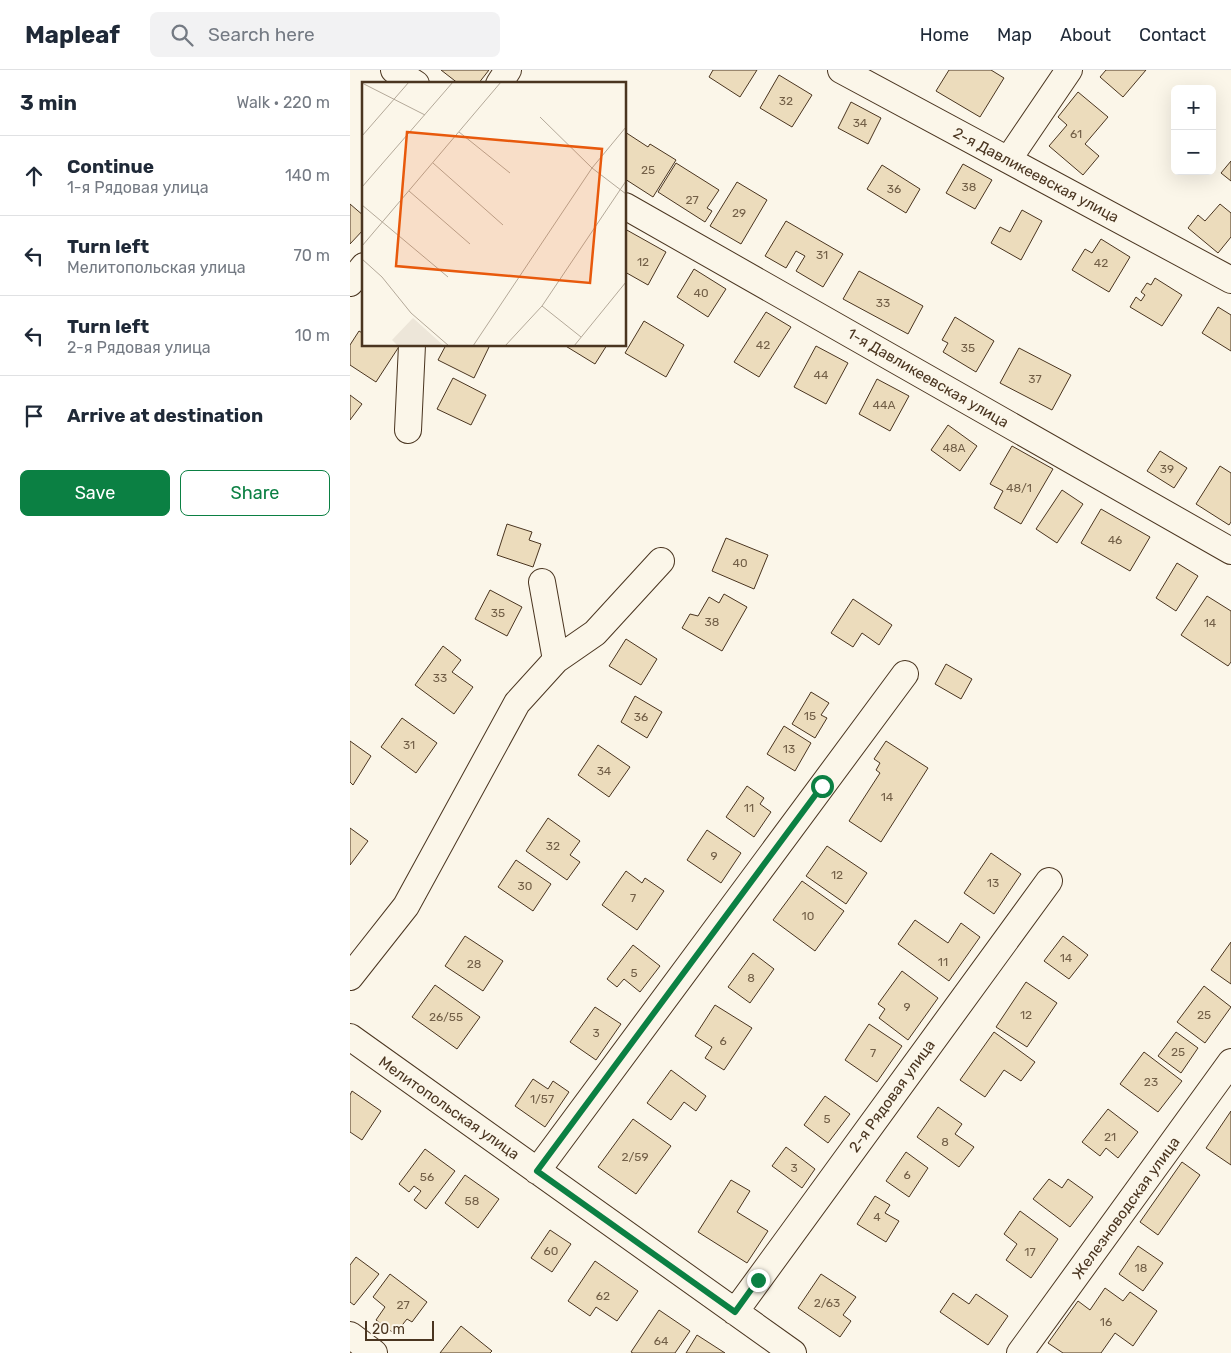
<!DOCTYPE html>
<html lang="en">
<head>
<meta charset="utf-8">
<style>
	:root { --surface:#fff; --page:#f2f2f3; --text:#1f2937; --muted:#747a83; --line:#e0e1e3; --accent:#0b8043 }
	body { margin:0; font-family:Rubik,sans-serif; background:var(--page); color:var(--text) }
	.controls { position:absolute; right:15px; top:15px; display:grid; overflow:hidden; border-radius:8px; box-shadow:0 5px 20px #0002 }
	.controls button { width:45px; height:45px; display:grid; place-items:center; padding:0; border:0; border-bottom:1px solid var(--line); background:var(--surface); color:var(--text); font:25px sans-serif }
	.scale { position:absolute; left:15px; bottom:12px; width:69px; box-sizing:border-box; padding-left:5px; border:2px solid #4a3520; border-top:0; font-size:14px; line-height:18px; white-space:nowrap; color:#4a3520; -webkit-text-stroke:4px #fbf6e9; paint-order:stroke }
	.stop { position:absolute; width:15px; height:15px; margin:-11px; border:4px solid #0b8043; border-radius:50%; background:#fff }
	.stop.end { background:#0b8043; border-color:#fff; box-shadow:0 1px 5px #0008 }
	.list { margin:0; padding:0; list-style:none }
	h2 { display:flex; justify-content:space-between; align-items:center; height:65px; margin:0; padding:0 20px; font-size:21px }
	h2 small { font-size:16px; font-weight:400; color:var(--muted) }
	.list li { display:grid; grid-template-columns:32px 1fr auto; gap:15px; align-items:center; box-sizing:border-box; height:80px; padding:0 20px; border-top:1px solid var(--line) }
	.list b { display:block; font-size:19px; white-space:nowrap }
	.list p { margin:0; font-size:16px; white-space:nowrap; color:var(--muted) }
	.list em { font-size:16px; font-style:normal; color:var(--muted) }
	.actions { display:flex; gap:10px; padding:15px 20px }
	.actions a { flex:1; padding:11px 0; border:1px solid var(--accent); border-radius:8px; text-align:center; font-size:18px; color:var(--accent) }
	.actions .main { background:var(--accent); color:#fff }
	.icon { flex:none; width:28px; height:28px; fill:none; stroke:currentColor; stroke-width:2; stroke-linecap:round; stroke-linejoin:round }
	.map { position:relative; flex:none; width:881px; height:1283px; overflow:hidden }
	header { display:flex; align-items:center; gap:30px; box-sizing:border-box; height:70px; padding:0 25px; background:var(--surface); border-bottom:1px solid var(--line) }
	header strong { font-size:24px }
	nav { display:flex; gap:28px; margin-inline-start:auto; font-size:18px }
	.search { width:350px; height:45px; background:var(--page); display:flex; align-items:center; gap:12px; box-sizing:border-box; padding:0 18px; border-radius:8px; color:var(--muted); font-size:19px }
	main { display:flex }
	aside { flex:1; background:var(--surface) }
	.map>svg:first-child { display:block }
	.building { fill:#ecdcbc; stroke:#4a3520 }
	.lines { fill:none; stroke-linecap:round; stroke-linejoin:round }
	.minor-casing { stroke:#4a3520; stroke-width:28 }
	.minor { stroke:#fbf6e9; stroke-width:26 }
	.route { stroke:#0b8043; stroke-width:6 }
	.labels { text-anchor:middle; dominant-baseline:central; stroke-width:4; stroke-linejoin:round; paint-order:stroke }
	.number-label { font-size:12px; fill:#725f47 }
	.street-label { font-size:15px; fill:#4a3520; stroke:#fbf6e9 }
	.inset-road { fill:none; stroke:#b4a999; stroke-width:1 }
	.view { fill:#e8590c; fill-opacity:0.15; stroke:#e8590c; stroke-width:2.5 }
	.inset-edge { fill:none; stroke:#4a3520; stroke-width:2.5 }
</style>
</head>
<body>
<header>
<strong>Mapleaf</strong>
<div class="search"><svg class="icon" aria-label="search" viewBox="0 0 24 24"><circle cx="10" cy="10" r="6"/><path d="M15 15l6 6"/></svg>Search here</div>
<nav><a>Home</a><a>Map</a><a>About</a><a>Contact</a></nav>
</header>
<main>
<aside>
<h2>3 min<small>Walk · 220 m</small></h2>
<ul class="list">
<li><svg class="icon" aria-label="ahead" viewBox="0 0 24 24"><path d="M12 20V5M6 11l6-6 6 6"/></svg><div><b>Continue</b><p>1-я Рядовая улица</p></div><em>140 m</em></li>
<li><svg class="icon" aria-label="left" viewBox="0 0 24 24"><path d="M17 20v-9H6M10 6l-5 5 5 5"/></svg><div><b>Turn left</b><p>Мелитопольская улица</p></div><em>70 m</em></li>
<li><svg class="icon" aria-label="left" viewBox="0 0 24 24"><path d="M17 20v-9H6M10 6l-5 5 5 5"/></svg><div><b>Turn left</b><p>2-я Рядовая улица</p></div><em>10 m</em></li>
<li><svg class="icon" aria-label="arrive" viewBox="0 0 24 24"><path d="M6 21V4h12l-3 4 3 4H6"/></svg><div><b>Arrive at destination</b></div></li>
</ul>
<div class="actions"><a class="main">Save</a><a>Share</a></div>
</aside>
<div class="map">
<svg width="881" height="1283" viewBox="0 0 881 1283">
	<rect width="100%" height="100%" fill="#fbf6e9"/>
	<!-- building -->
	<path class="building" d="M91 0H139L128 14H109Z
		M363 0H407L390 27 359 7Z
		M599 0H641L654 8 630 47 586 21Z
		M756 0H796L773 27 750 7Z
		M429 5 462 25 442 57 410 38Z
		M728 22 758 47 735 74 749 86 733 105 699 76 717 55 708 47Z
		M501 32 531 48 518 74 488 58Z
		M275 62 298 77 300 74 326 90 303 127 275 109Z
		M881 91V111L871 103Z
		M326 93 369 120 357 138 362 141 355 152 308 122Z
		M613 94 642 110 625 139 596 123Z
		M532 95 570 119 556 143 517 119Z
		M387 112 417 130 391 174 360 156Z
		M0 134 14 146V159L0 174Z
		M870 134 881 143V167L868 183 838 158 848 145 855 151Z
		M672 140 692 151 671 190 641 173 650 157 660 162Z
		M436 151 493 184 473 217 446 201 455 186 446 181 436 198 415 186Z
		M275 159 316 182 298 215 275 202Z
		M751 169 780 187 759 222 722 200 735 179 742 183Z
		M344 199 376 219 358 247 327 227Z
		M509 201 573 236 558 264 493 229Z
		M805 208 832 225 812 256 780 237 786 227 791 231 795 225 791 222 797 213 801 215Z
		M868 237 881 245V281L852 263Z
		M416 242 441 257 409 307 384 292Z
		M605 247 644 271 626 302 593 282 598 273 592 270Z
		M294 251 334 275 316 307 275 283Z
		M9 261 14 264V275H50L26 312 0 295V275Z
		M96 275H136L139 277 124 308 88 290Z
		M214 275H257L245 294Z
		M466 276 498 293 476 334 444 317Z
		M669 278 721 305 702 340 650 313Z
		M103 308 136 325 121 355 87 339Z
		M527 309 559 326 540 361 509 344Z
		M0 325 12 334 0 350Z
		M598 355 627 376 610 401 581 380Z
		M662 376 703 399 671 454 644 438 653 421 640 414Z
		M810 381 837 398 824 418 797 401Z
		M870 396 881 403V452L879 455 846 434Z
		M712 420 733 434 707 473 686 459Z
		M751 439 800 467 780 501 731 473Z
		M157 454 182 462 179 470 191 474 183 497 147 485Z
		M376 468 418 485 404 519 362 501Z
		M827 493 848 506 826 541 806 528Z
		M140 520 172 537 157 566 125 549Z
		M374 524 397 537 372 581 332 558 340 544 348 546 359 527 369 533Z
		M857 526 881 541V592L878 596 831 565Z
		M503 529 542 555 529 575 512 563 503 577 481 563Z
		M276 569 307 589 291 615 259 596Z
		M93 576 111 590 102 602 123 617 104 644 65 615Z
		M596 594 622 609 611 629 585 614Z
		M461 622 479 633 471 645 477 648 465 668 442 654Z
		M285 626 312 642 297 668 271 652Z
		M52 648 87 673 66 703 31 677Z
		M434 656 461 673 445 701 417 684Z
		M0 671 21 686 3 715 0 712Z
		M536 671 578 698 531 772 499 751 530 703 526 700 530 693 524 689Z
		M248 675 280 697 259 727 228 705Z
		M397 716 414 728 410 734 421 742 404 767 376 747Z
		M198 748 230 771 220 785 230 792 217 810 176 781Z
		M0 758 18 771 0 795Z
		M357 760 391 783 371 813 337 790Z
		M477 776 517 803 496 834 456 806Z
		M641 783 671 804 644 844 614 823Z
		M166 790 201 814 183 841 148 817Z
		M276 801 292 813 295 808 314 821 287 860 252 835Z
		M452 811 494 841 465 881 423 850Z
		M565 850 598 873 611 853 630 867 599 911 548 874Z
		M115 866 153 891 133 921 95 896Z
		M713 866 738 885 719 909 694 891Z
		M881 872V914L861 900Z
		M283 875 310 896 290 922 274 909 267 917 257 909Z
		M403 883 424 899 400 933 378 917Z
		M552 901 588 928 558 970 529 948 535 939 528 934Z
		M676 912 707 933 677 977 646 957Z
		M85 915 130 947 107 979 62 947Z
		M854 916 881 937 855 973 827 952Z
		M365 935 402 958 374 1000 355 988 362 977 345 966Z
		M245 937 271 954 246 990 220 972Z
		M519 954 552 976 527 1012 495 990Z
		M644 962 685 992 671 1011 654 1000 635 1027 610 1010Z
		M826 962 848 978 831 1003 808 986Z
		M794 982 832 1011 808 1042 770 1014Z
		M321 1000 356 1026 346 1041 334 1032 321 1050 297 1033Z
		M183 1009 198 1019 203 1011 219 1022 195 1057 165 1036Z
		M2 1021 31 1041 12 1070 0 1062V1025Z
		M475 1026 500 1044 478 1073 454 1055Z
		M588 1037 612 1054 605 1064 624 1077 609 1097 567 1067Z
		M758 1039 788 1062 768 1088 756 1078 750 1086 732 1072Z
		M881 1041V1095L856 1078Z
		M283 1049 321 1076 286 1124 248 1097Z
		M436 1077 465 1099 452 1118 422 1096Z
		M75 1079 105 1101 76 1139 64 1130 71 1121 64 1116 59 1122 49 1114Z
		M556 1082 578 1098 559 1127 536 1111Z
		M832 1092 850 1105 808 1165 790 1152Z
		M115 1105 149 1129 128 1158 95 1133Z
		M699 1109 712 1118 718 1109 743 1127 720 1157 683 1129Z
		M381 1110 400 1121 387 1142 418 1161 397 1193 348 1162Z
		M525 1126 540 1135 535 1143 549 1151 536 1172 507 1154Z
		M670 1141 708 1169 681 1208 656 1190 667 1174 654 1164Z
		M200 1160 221 1174 202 1202 181 1188Z
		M788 1176 813 1193 793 1221 769 1204Z
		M6 1187 29 1204 4 1235 0 1232V1195Z
		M245 1191 288 1221 267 1251 246 1237 240 1246 218 1231Z
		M40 1204 77 1232 62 1252 57 1249 45 1264 26 1250 35 1237 23 1227Z
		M471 1204 506 1227 493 1245 501 1251 490 1267 448 1238Z
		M755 1218 773 1231 780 1222 807 1241 783 1276 765 1263 751 1283H713L698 1273 728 1231 740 1240Z
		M603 1223 619 1234 626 1224 658 1246 638 1275 590 1242Z
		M309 1240 340 1261 325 1283H283L281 1282Z
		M111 1256 142 1281 140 1283H90Z
		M347 1265 375 1283H336Z"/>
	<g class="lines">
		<!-- minor casing -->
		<g class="minor-casing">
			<path id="minor" d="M44 0 66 14
				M491 0 881 210
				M149 14 158 0
				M658 90 719 0
				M275 136 881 481
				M0 213 14 196
				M58 360 62 275
				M192 512 206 590 245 563 311 491
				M0 907 56 836 167 633 206 590
				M0 967 443 1283
				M187 1101 555 604
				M385 1242 699 811
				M0 1265 24 1283
				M670 1283 881 992"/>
		</g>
		<!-- minor -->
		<use href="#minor" class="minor"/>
	</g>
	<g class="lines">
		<!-- route -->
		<path class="route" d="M408 1210 385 1242 187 1101 472 716"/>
	</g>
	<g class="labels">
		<!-- number labels -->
		<g class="number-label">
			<text x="436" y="31">32</text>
			<text x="510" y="53">34</text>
			<text x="726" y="64">61</text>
			<text x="298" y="100">25</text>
			<text x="619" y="117">38</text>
			<text x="544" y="119">36</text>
			<text x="342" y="130">27</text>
			<text x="389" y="143">29</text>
			<text x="472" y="185">31</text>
			<text x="293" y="192">12</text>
			<text x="751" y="193">42</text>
			<text x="351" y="223">40</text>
			<text x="533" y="233">33</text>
			<text x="413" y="275">42</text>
			<text x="618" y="278">35</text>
			<text x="471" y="305">44</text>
			<text x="685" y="309">37</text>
			<text x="534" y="335">44А</text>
			<text x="604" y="378">48А</text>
			<text x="817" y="399">39</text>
			<text x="669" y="418">48/1</text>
			<text x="765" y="470">46</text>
			<text x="390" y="493">40</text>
			<text x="148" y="543">35</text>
			<text x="362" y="552">38</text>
			<text x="860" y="553">14</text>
			<text x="90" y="608">33</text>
			<text x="460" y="646">15</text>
			<text x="291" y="647">36</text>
			<text x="59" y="675">31</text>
			<text x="439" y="679">13</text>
			<text x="254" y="701">34</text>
			<text x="537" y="727">14</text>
			<text x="399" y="738">11</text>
			<text x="203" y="776">32</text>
			<text x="364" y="786">9</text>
			<text x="487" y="805">12</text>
			<text x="643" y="813">13</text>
			<text x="175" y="816">30</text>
			<text x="283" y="828">7</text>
			<text x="458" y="846">10</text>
			<text x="716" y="888">14</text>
			<text x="593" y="892">11</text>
			<text x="124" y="894">28</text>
			<text x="284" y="903">5</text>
			<text x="401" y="908">8</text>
			<text x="557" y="937">9</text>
			<text x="676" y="945">12</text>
			<text x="854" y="945">25</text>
			<text x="96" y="947">26/55</text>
			<text x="246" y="963">3</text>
			<text x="373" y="971">6</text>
			<text x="828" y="982">25</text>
			<text x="523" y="983">7</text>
			<text x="801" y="1012">23</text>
			<text x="192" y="1029">1/57</text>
			<text x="477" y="1049">5</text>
			<text x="760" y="1067">21</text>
			<text x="595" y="1072">8</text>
			<text x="285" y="1087">2/59</text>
			<text x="444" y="1098">3</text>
			<text x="557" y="1105">6</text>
			<text x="77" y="1107">56</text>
			<text x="122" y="1131">58</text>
			<text x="527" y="1147">4</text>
			<text x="201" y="1181">60</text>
			<text x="680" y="1182">17</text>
			<text x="791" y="1198">18</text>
			<text x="253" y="1226">62</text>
			<text x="477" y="1233">2/63</text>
			<text x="53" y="1235">27</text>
			<text x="756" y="1252">16</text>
			<text x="311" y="1271">64</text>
		</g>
		<!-- street labels -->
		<g class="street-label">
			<text transform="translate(686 105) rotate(28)">2-я Давликеевская улица</text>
			<text transform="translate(578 308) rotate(30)">1-я Давликеевская улица</text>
			<text transform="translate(542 1026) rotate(-54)">2-я Рядовая улица</text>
			<text transform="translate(99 1038) rotate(35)">Мелитопольская улица</text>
			<text transform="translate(776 1138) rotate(-54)">Железноводская улица</text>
		</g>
	</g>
	<!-- overview -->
	<g transform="translate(12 12)">
		<rect width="264" height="264" fill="#fbf6e9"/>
		<path d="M51 236 82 264H36L30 258Z" fill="#ede6d9"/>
		<path class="inset-road" d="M0 1 63 33M178 35 230 86 264 112M97 50 148 91M0 54 47 0M71 81 141 143M0 105 91 0M47 109 108 162M0 123 86 195M0 164 139 0M0 177 20 195 49 231 87 264M180 224 219 255M111 264 230 86 264 45M143 264 180 224 264 99M212 264 264 200"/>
		<path class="view" d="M45 50 240 67 228 201 34 184Z"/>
		<rect width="264" height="264" class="inset-edge"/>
	</g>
</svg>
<div class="controls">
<button>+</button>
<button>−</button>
</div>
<div class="scale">20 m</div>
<div class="stop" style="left:472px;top:716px"></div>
<div class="stop end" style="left:408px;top:1210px"></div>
</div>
</main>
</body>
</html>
